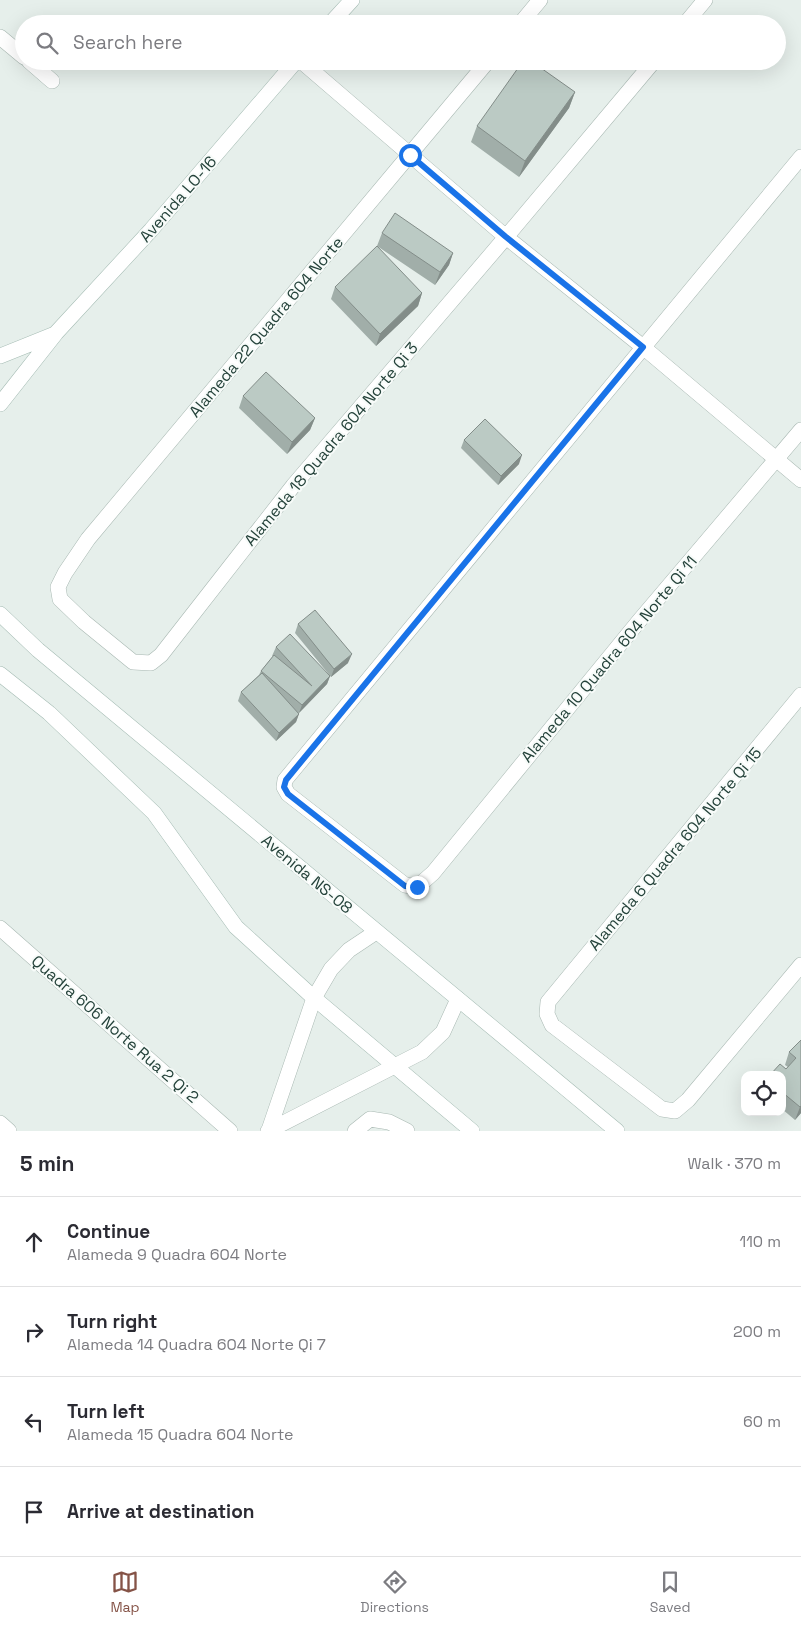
<!DOCTYPE html>
<html lang="en">
<head>
<meta charset="utf-8">
<style>
	:root { --surface:#fff; --page:#f7f7f7; --text:#2b2b33; --muted:#7c7c81; --line:#e1e1e2; --accent:#855347 }
	body { margin:0; font-family:"Space Grotesk",sans-serif; background:var(--page); color:var(--text) }
	.controls { position:absolute; right:15px; bottom:15px; display:grid; overflow:hidden; border-radius:10px; box-shadow:0 5px 20px #0002 }
	.controls button { width:45px; height:45px; display:grid; place-items:center; padding:0; border:0; border-bottom:1px solid var(--line); background:var(--surface); color:var(--text); font:25px sans-serif }
	.stop { position:absolute; width:15px; height:15px; margin:-11px; border:4px solid #1a73e8; border-radius:50%; background:#fff }
	.stop.end { background:#1a73e8; border-color:#fff; box-shadow:0 1px 5px #0008 }
	.list { margin:0; padding:0; list-style:none }
	h2 { display:flex; justify-content:space-between; align-items:center; height:65px; margin:0; padding:0 20px; font-size:21px }
	h2 small { font-size:16px; font-weight:400; color:var(--muted) }
	.list li { display:grid; grid-template-columns:32px 1fr auto; gap:15px; align-items:center; box-sizing:border-box; height:90px; padding:0 20px; border-top:1px solid var(--line) }
	.list b { display:block; font-size:19px; white-space:nowrap }
	.list p { margin:0; font-size:16px; white-space:nowrap; color:var(--muted) }
	.list em { font-size:16px; font-style:normal; color:var(--muted) }
	.icon { flex:none; width:28px; height:28px; fill:none; stroke:currentColor; stroke-width:2; stroke-linecap:round; stroke-linejoin:round }
	.map { position:relative; flex:none; width:801px; height:1131px; overflow:hidden }
	.search { position:absolute; background:var(--surface); box-shadow:0 5px 20px #0002; left:15px; right:15px; top:15px; height:55px; display:flex; align-items:center; gap:12px; box-sizing:border-box; padding:0 18px; border-radius:28px; color:var(--muted); font-size:19px }
	.sheet { height:425px; background:var(--surface) }
	nav { display:flex; justify-content:space-around; align-items:center; box-sizing:border-box; height:70px; border-top:1px solid var(--line); background:var(--surface); font-size:14px; color:var(--muted) }
	nav a { display:grid; justify-items:center; gap:2px }
	nav .on { color:var(--accent) }
	.map>svg:first-child { display:block }
	.lines { fill:none; stroke-linecap:round; stroke-linejoin:round }
	.street-casing { stroke:#a8b8b2; stroke-width:16 }
	.secondary-casing { stroke:#a4bbb3; stroke-width:16 }
	.street { stroke:#fff; stroke-width:15 }
	.secondary { stroke:#fff; stroke-width:15 }
	.wall { fill:#a1aea9 }
	.shaded-wall { fill:#838d89 }
	.building { fill:#bbcac4; stroke:#838d89 }
	.route { stroke:#1a73e8; stroke-width:6 }
	.labels { text-anchor:middle; dominant-baseline:central; stroke-width:4; stroke-linejoin:round; paint-order:stroke }
	.street-label { font-size:16px; fill:#24423a; stroke:#f7fbf9 }
</style>
</head>
<body>
<div class="map">
<svg width="801" height="1131" viewBox="0 0 801 1131">
	<rect width="100%" height="100%" fill="#e6efeb"/>
	<g class="lines">
		<!-- street casing -->
		<g class="street-casing">
			<path id="street" d="M520 24 540 0
				M685 24 705 0
				M0 37 24 57
				M29 61 52 81
				M301 61 506 237 643 347 801 480
				M488 61 88 539 65 573 58 587 60 599 84 622 133 662 151 663 161 655 293 486 506 237 654 61
				M801 157 285 780 284 787 288 794 405 885 417 887 433 873 639 621 801 430
				M801 695 548 1002 547 1014 552 1025 662 1109 675 1111 688 1100 801 965
				M0 928 230 1131
				M0 1123 9 1131
				M269 1130 314 998 331 969 349 950 376 932
				M268 1131 422 1052 443 1032 458 999
				M355 1131 370 1119 389 1122 407 1131"/>
		</g>
		<!-- secondary casing -->
		<g class="secondary-casing">
			<path id="secondary" d="M330 24 352 0
				M0 356 55 334
				M0 404 56 333 151 230 296 61
				M0 614 38 650 617 1131
				M0 674 49 713 154 813 236 927 314 998 472 1131"/>
		</g>
		<!-- street -->
		<use href="#street" class="street"/>
		<!-- secondary -->
		<use href="#secondary" class="secondary"/>
	</g>
	<!-- wall -->
	<path class="wall" d="M575 92 569 108 519 177 471 142 477 126Z
		M382 233 453 253 449 265 435 285 377 246Z
		M335 287 422 293 418 306 376 346 331 299Z
		M243 396 315 418 310 430 287 454 239 408Z
		M464 440 519 464 498 485 461 448Z
		M298 624 348 663 331 677 295 633Z
		M276 647 330 676 327 684 299 713 296 722 276 741 238 701 241 692 259 675 261 671 273 656H272Z
		M801 1040V1113L795 1120 782 1109V1075L788 1067 785 1065 789 1052Z"/>
	<!-- shaded-wall -->
	<path class="shaded-wall" d="M575 92 569 108 519 177 525 161Z
		M453 253 449 265 435 285 440 272Z
		M422 293 418 306 376 346 380 334Z
		M315 418 310 430 287 454 292 442Z
		M522 455 519 464 498 485 501 476Z
		M352 654 348 663 331 677 334 669Z
		M330 676 327 684 299 713 302 705Z
		M299 714 296 722 276 741 279 733Z
		M801 1106V1113L795 1120 800 1107Z"/>
	<!-- building -->
	<path class="building" d="M523 61H531L575 92 525 161 477 126Z
		M395 213 453 253 440 272 382 233Z
		M377 246 422 293 380 334 335 287Z
		M266 372 315 418 292 442 243 396Z
		M485 419 522 455 501 476 464 440Z
		M315 610 352 654 334 669 298 624Z
		M290 634 330 676 302 705 261 671 274 655 312 686 276 647Z
		M262 673 299 714 279 733 241 692Z
		M801 1040V1106L800 1107 782 1092V1075H770L780 1064 786 1069 796 1058 789 1052Z"/>
	<g class="lines">
		<!-- route -->
		<path class="route" d="M410 155 506 237 643 347 286 780 284 787 288 794 405 886 417 887"/>
	</g>
	<g class="labels">
		<!-- street labels -->
		<g class="street-label">
			<text transform="translate(178 199) rotate(-49)">Avenida LO-16</text>
			<text transform="translate(266 327) rotate(-50)">Alameda 22 Quadra 604 Norte</text>
			<text transform="translate(331 444) rotate(-50)">Alameda 18 Quadra 604 Norte Qi 3</text>
			<text transform="translate(609 659) rotate(-50)">Alameda 10 Quadra 604 Norte Qi 11</text>
			<text transform="translate(675 849) rotate(-50)">Alameda 6 Quadra 604 Norte Qi 15</text>
			<text transform="translate(307 874) rotate(40)">Avenida NS-08</text>
			<text transform="translate(115 1029) rotate(41)">Quadra 606 Norte Rua 2 Qi 2</text>
		</g>
	</g>
</svg>
<div class="controls">
<button><svg class="icon" aria-label="locate" viewBox="0 0 24 24"><circle cx="12" cy="12" r="6"/><path d="M12 2v4M12 18v4M2 12h4M18 12h4"/></svg></button>
</div>
<div class="stop" style="left:410px;top:155px"></div>
<div class="stop end" style="left:417px;top:887px"></div>
<div class="search"><svg class="icon" aria-label="search" viewBox="0 0 24 24"><circle cx="10" cy="10" r="6"/><path d="M15 15l6 6"/></svg>Search here</div>
</div>
<section class="sheet">
<h2>5 min<small>Walk · 370 m</small></h2>
<ul class="list">
<li><svg class="icon" aria-label="ahead" viewBox="0 0 24 24"><path d="M12 20V5M6 11l6-6 6 6"/></svg><div><b>Continue</b><p>Alameda 9 Quadra 604 Norte</p></div><em>110 m</em></li>
<li><svg class="icon" aria-label="right" viewBox="0 0 24 24"><path d="M7 20v-9h11M14 6l5 5-5 5"/></svg><div><b>Turn right</b><p>Alameda 14 Quadra 604 Norte Qi 7</p></div><em>200 m</em></li>
<li><svg class="icon" aria-label="left" viewBox="0 0 24 24"><path d="M17 20v-9H6M10 6l-5 5 5 5"/></svg><div><b>Turn left</b><p>Alameda 15 Quadra 604 Norte</p></div><em>60 m</em></li>
<li><svg class="icon" aria-label="arrive" viewBox="0 0 24 24"><path d="M6 21V4h12l-3 4 3 4H6"/></svg><div><b>Arrive at destination</b></div></li>
</ul>
</section>
<nav>
<a class="on"><svg class="icon" aria-label="map" viewBox="0 0 24 24"><path d="M3 6l6-2 6 2 6-2v14l-6 2-6-2-6 2zM9 4v14M15 6v14"/></svg>Map</a>
<a><svg class="icon" aria-label="directions" viewBox="0 0 24 24"><path d="M12 3l9 9-9 9-9-9zM9 14v-3h6M13 9l2 2-2 2"/></svg>Directions</a>
<a><svg class="icon" aria-label="saved" viewBox="0 0 24 24"><path d="M7 4h10v16l-5-4-5 4z"/></svg>Saved</a>
</nav>
</body>
</html>
